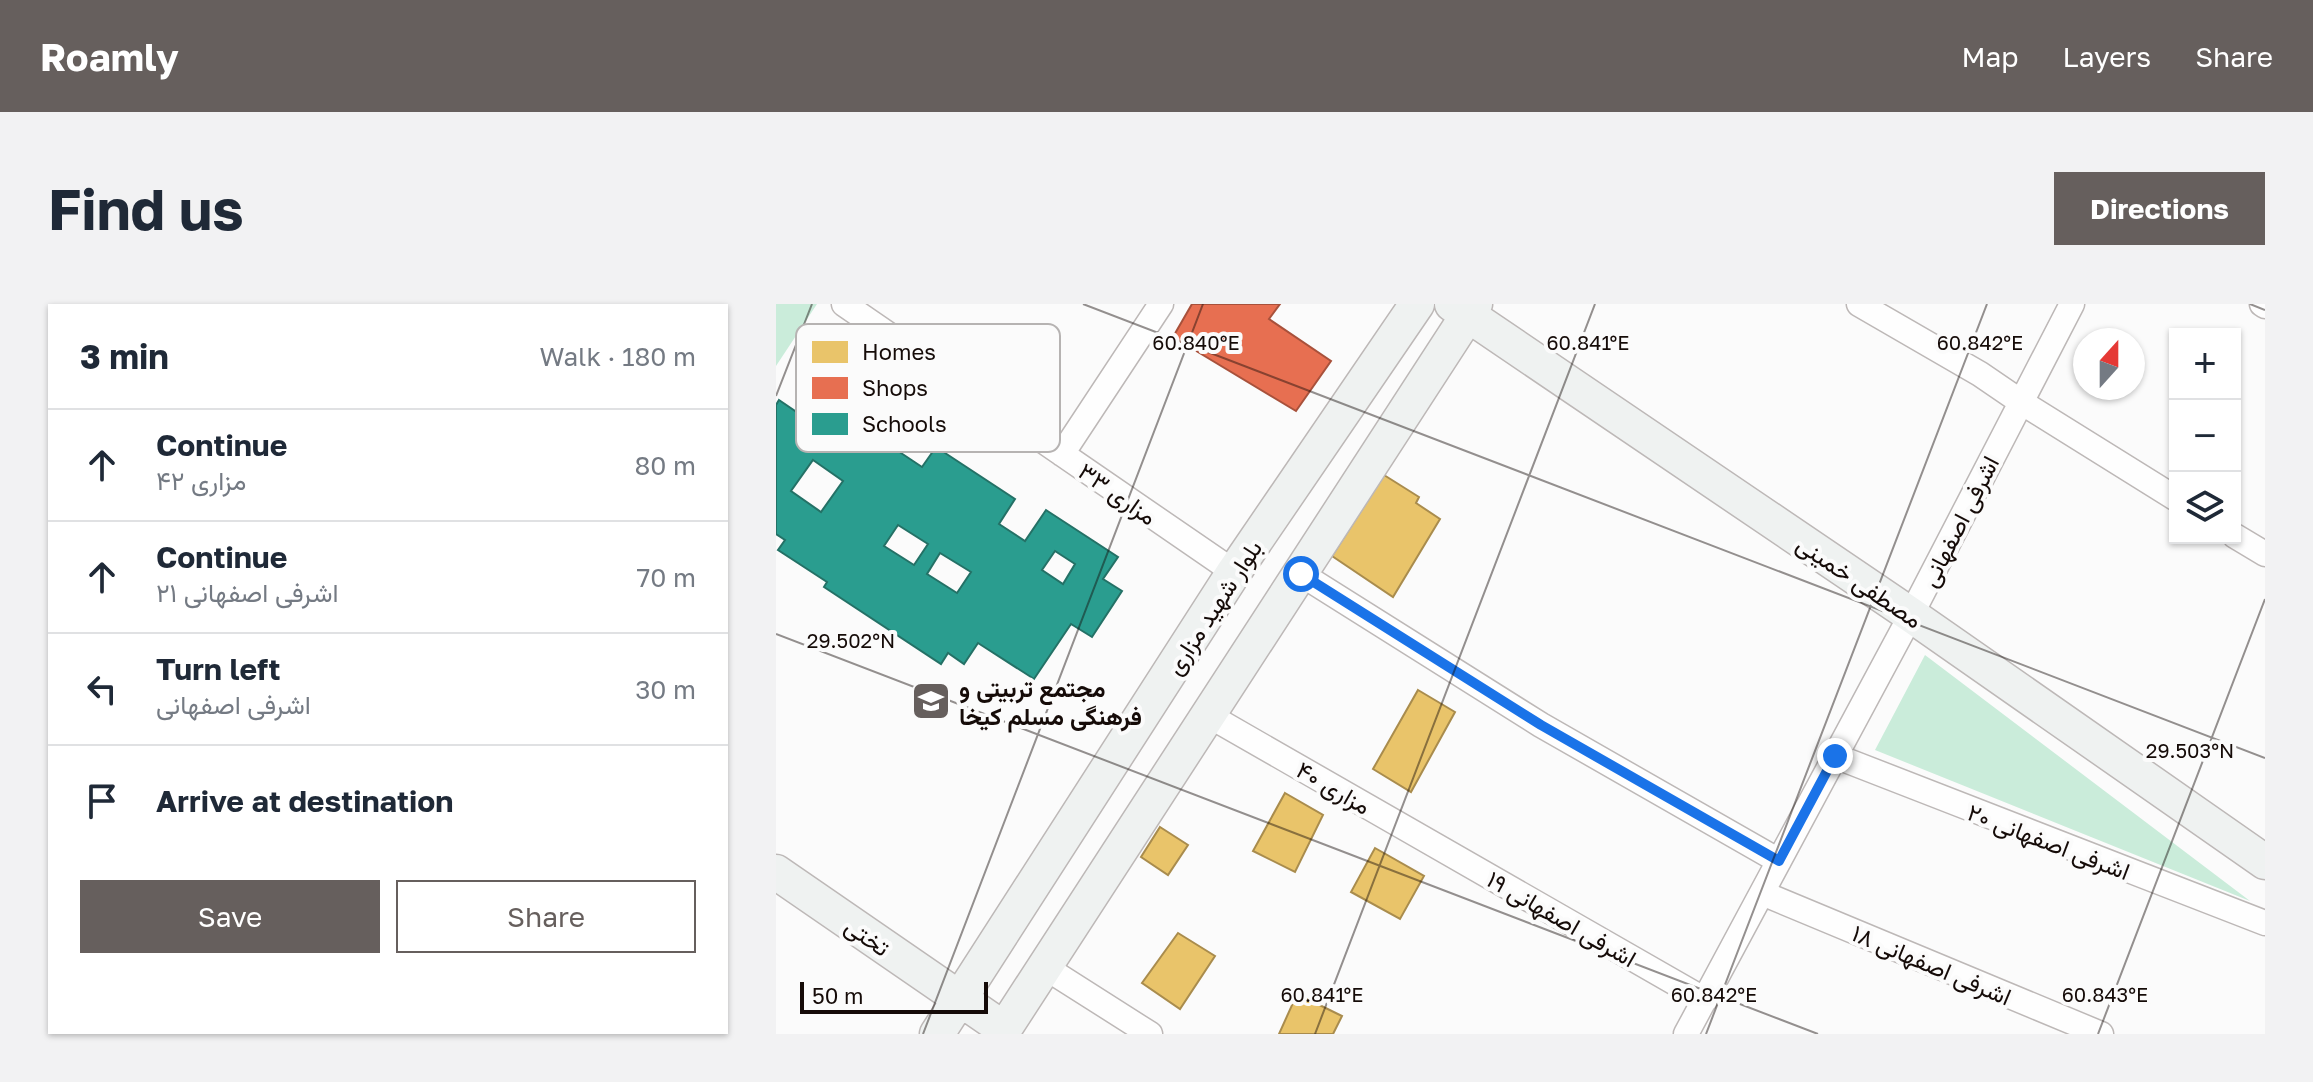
<!DOCTYPE html>
<html lang="en">
<head>
<meta charset="utf-8">
<style>
	:root { --surface:#fff; --page:#f2f2f3; --text:#1f2937; --muted:#747a83; --line:#e0e1e3; --accent:#665f5d }
	body { margin:0; font-family:"Golos Text",Vazirmatn,sans-serif; background:var(--page); color:var(--text) }
	.controls { position:absolute; right:24px; top:24px; display:grid; overflow:hidden; border-radius:0px; box-shadow:0 2px 6px #0004 }
	.controls button { width:72px; height:72px; display:grid; place-items:center; padding:0; border:0; border-bottom:2px solid var(--line); background:var(--surface); color:var(--text); font:40px sans-serif }
	.compass { position:absolute; left:1297px; top:24px; width:72px; height:72px; border-radius:50%; background:var(--surface); box-shadow:0 2px 6px #0004; rotate:21deg }
	.scale { position:absolute; left:24px; bottom:20px; width:188px; box-sizing:border-box; padding-left:8px; border:4px solid #150b08; border-top:0; font-size:22px; line-height:28px; white-space:nowrap; color:#150b08; -webkit-text-stroke:6px #fbfbfb; paint-order:stroke }
	.stop { position:absolute; width:24px; height:24px; margin:-18px; border:6px solid #1a73e8; border-radius:50%; background:#fff }
	.stop.end { background:#1a73e8; border-color:#fff; box-shadow:0 2px 8px #0008 }
	.list { margin:0; padding:0; list-style:none }
	h2 { display:flex; justify-content:space-between; align-items:center; height:104px; margin:0; padding:0 32px; font-size:34px }
	h2 small { font-size:26px; font-weight:400; color:var(--muted) }
	.list li { display:grid; grid-template-columns:52px 1fr auto; gap:24px; align-items:center; box-sizing:border-box; height:112px; padding:0 32px; border-top:2px solid var(--line) }
	.list b { display:block; font-size:30px; white-space:nowrap }
	.list p { margin:0; font-size:26px; white-space:nowrap; color:var(--muted) }
	.list em { font-size:26px; font-style:normal; color:var(--muted) }
	.actions { display:flex; gap:16px; padding:24px 32px }
	.actions a { flex:1; padding:18px 0; border:2px solid var(--accent); border-radius:0px; text-align:center; font-size:28px; color:var(--accent) }
	.actions .main { background:var(--accent); color:#fff }
	.icon { flex:none; width:44px; height:44px; fill:none; stroke:currentColor; stroke-width:2; stroke-linecap:round; stroke-linejoin:round }
	.map { position:relative; flex:none; width:1489px; height:730px; overflow:hidden; border-radius:0px }
	header { display:flex; align-items:center; gap:48px; box-sizing:border-box; height:112px; padding:0 40px; background:var(--accent); color:#fff }
	header strong { font-size:38px }
	nav { display:flex; gap:44px; margin-inline-start:auto; font-size:28px }
	.intro { display:flex; align-items:center; justify-content:space-between; box-sizing:border-box; height:192px; padding:0 48px }
	h1 { margin:0; font-size:56px }
	.button { padding:20px 36px; border-radius:0px; background:var(--accent); color:#fff; font-size:28px; font-weight:700 }
	main { display:flex; gap:48px; padding:0 48px }
	aside { flex:1; background:var(--surface); border-radius:0px; box-shadow:0 2px 6px #0004 }
	.map>svg:first-child { display:block }
	.green { fill:#caecda }
	.homes { fill:#e9c46a; stroke:#a98c4d; stroke-width:2 }
	.shops { fill:#e76f51; stroke:#a8513b; stroke-width:2 }
	.schools { fill:#2a9d8f; stroke:#247166; stroke-width:2; fill-rule:evenodd }
	.lines { fill:none; stroke-linecap:round; stroke-linejoin:round }
	.minor-casing { stroke:#bdb8b7; stroke-width:27 }
	.secondary-casing { stroke:#bdb8b7; stroke-width:37 }
	.minor { stroke:#fefefe; stroke-width:24 }
	.secondary { stroke:#eff2f1; stroke-width:34 }
	.route { stroke:#1a73e8; stroke-width:10 }
	.ticks { fill:none; stroke:#150b08; stroke-width:2; stroke-opacity:0.45 }
	.labels { text-anchor:middle; dominant-baseline:central; stroke-width:8; stroke-linejoin:round; paint-order:stroke }
	.street-label { font-size:24px; fill:#150b08; stroke:#fbfbfb }
	.poi-label { font-size:24px; font-weight:bold; fill:#150b08; stroke:#fbfbfb; text-anchor:start }
	.key { fill:#fbfbfb; stroke:#b6b3b2; stroke-width:2 }
	.key-label { font-size:22px; fill:#150b08 }
	.ticks-label { font-size:20px; text-anchor:middle; fill:#150b08; stroke:#fbfbfb; stroke-width:8; stroke-linejoin:round; paint-order:stroke }
</style>
</head>
<body>
<header>
<strong>Roamly</strong>
<nav><a>Map</a><a>Layers</a><a>Share</a></nav>
</header>
<div class="intro"><h1>Find us</h1><a class="button">Directions</a></div>
<main>
<aside>
<h2>3 min<small>Walk · 180 m</small></h2>
<ul class="list">
<li><svg class="icon" aria-label="ahead" viewBox="0 0 24 24"><path d="M12 20V5M6 11l6-6 6 6"/></svg><div><b>Continue</b><p>مزاری ۴۲</p></div><em>80 m</em></li>
<li><svg class="icon" aria-label="ahead" viewBox="0 0 24 24"><path d="M12 20V5M6 11l6-6 6 6"/></svg><div><b>Continue</b><p>اشرفی اصفهانی ۲۱</p></div><em>70 m</em></li>
<li><svg class="icon" aria-label="left" viewBox="0 0 24 24"><path d="M17 20v-9H6M10 6l-5 5 5 5"/></svg><div><b>Turn left</b><p>اشرفی اصفهانی</p></div><em>30 m</em></li>
<li><svg class="icon" aria-label="arrive" viewBox="0 0 24 24"><path d="M6 21V4h12l-3 4 3 4H6"/></svg><div><b>Arrive at destination</b></div></li>
</ul>
<div class="actions"><a class="main">Save</a><a>Share</a></div>
</aside>
<div class="map">
<svg width="1489" height="730" viewBox="0 0 1489 730">
	<rect width="100%" height="100%" fill="#fbfbfb"/>
	<!-- green -->
	<path class="green" d="M0 0H41L0 62Z
		M1149 351 1474 597 1099 446Z"/>
	<!-- homes -->
	<path class="homes" d="M608 171 643 193 640 199 664 215 617 293 556 252Z
		M642 386 679 408 635 488 597 465Z
		M509 489 547 511 519 568 477 547Z
		M384 523 412 541 392 571 365 553Z
		M599 544 648 572 624 615 575 588Z
		M402 629 439 652 404 705 366 679Z
		M521 690 566 712 557 730H503Z"/>
	<!-- shops -->
	<path class="shops" d="M416 0H504L493 15 555 57 520 107 397 33Z"/>
	<!-- schools -->
	<path class="schools" d="M3 96 28 113 34 103 79 133 86 123 146 163 160 143 239 195 223 220 249 237 270 206 342 253 327 275 346 287 316 333 295 320 258 375 202 339 188 360 172 349 165 360 48 283 51 278 2 246 9 236 0 230V101ZM37 156 67 177 45 208 15 187ZM122 221 152 240 138 261 108 242ZM279 247 299 260 287 280 266 266ZM164 249 195 268 181 289 151 270Z"/>
	<g class="lines">
		<!-- minor casing -->
		<g class="minor-casing">
			<path id="minor" d="M68 0 458 268
				M1083 0 1204 70 1245 98 1399 194
				M1486 0 1489 2
				M286 150 385 0
				M1459 232 1489 250
				M525 270 765 421 1003 557
				M432 411 929 696
				M1059 452 1489 619
				M986 589 1325 730
				M267 662 374 730
				M910 730 1135 311 1296 0"/>
		</g>
		<!-- secondary casing -->
		<g class="secondary-casing">
			<path id="secondary" d="M676 0 1135 311 1489 558
				M0 568 228 725
				M161 730 458 268 641 0
				M225 730 699 0"/>
		</g>
		<!-- minor -->
		<use href="#minor" class="minor"/>
		<!-- secondary -->
		<use href="#secondary" class="secondary"/>
	</g>
	<g class="lines">
		<!-- route -->
		<path class="route" d="M525 270 765 421 1003 557 1059 452"/>
	</g>
	<!-- ticks -->
	<path class="ticks" d="M307 0 1489 454M1474 0 1489 6M0 92 36 0M0 330 1042 730M147 730 427 0M539 730 819 0M930 730 1211 0M1322 730 1489 295"/>
	<!-- icons -->
	<defs>
		<g id="school-square" transform="scale(2)"><rect x="-9" y="-9" width="18" height="18" rx="4" fill="#665f5d" stroke="#fbfbfb"/><path d="M0-5L7-2L0 1L-7-2ZM-4 1L0 2.5L4 1V4Q0 6-4 4Z" fill="#fff"/></g>
	</defs>
	<g fill-rule="evenodd">
		<use href="#school-square" x="155" y="397"/>
	</g>
	<g class="labels">
		<!-- street labels -->
		<g class="street-label">
			<text transform="translate(342 189) rotate(35)">مزاری ۳۳</text>
			<text transform="translate(1183 217) rotate(-63)">اشرفی اصفهانی</text>
			<text transform="translate(1084 277) rotate(34)">مصطفی خمینی</text>
			<text transform="translate(437 303) rotate(-57)">بلوار شهید مزاری</text>
			<text transform="translate(558 483) rotate(30)">مزاری ۴۰</text>
			<text transform="translate(1273 537) rotate(21)">اشرفی اصفهانی ۲۰</text>
			<text transform="translate(786 614) rotate(30)">اشرفی اصفهانی ۱۹</text>
			<text transform="translate(92 632) rotate(35)">تختی</text>
			<text transform="translate(1156 660) rotate(23)">اشرفی اصفهانی ۱۸</text>
		</g>
		<!-- poi labels -->
		<g class="poi-label">
			<text x="183" y="383">مجتمع تربیتی و<tspan x="183" dy="28">فرهنگی مسلم کیخا</tspan></text>
		</g>
	</g>
	<!-- legend -->
	<rect x="20" y="20" width="264" height="128" rx="12" class="key"/>
	<rect x="36" y="37" width="36" height="22" fill="#e9c46a"/>
	<rect x="36" y="73" width="36" height="22" fill="#e76f51"/>
	<rect x="36" y="109" width="36" height="22" fill="#2a9d8f"/>
	<g class="key-label">
		<text x="86" y="56">Homes</text>
		<text x="86" y="92">Shops</text>
		<text x="86" y="128">Schools</text>
	</g>
	<g class="ticks-label">
		<text x="812" y="46">60.841°E</text>
		<text x="420" y="46">60.840°E</text>
		<text x="1204" y="46">60.842°E</text>
		<text x="75" y="344">29.502°N</text>
		<text x="1414" y="454">29.503°N</text>
		<text x="546" y="698">60.841°E</text>
		<text x="938" y="698">60.842°E</text>
		<text x="1329" y="698">60.843°E</text>
	</g>
</svg>
<div class="controls">
<button>+</button>
<button>−</button>
<button><svg class="icon" aria-label="layers" viewBox="0 0 24 24"><path d="M12 4l9 5-9 5-9-5zM3 14l9 5 9-5"/></svg></button>
</div>
<svg class="compass" viewBox="-18 -18 36 36"><path d="M0-13l5 13h-10z" fill="#e53935"/><path d="M0 13l5-13h-10z" fill="#747a83"/></svg>
<div class="scale">50 m</div>
<div class="stop" style="left:525px;top:270px"></div>
<div class="stop end" style="left:1059px;top:452px"></div>
</div>
</main>
</body>
</html>
